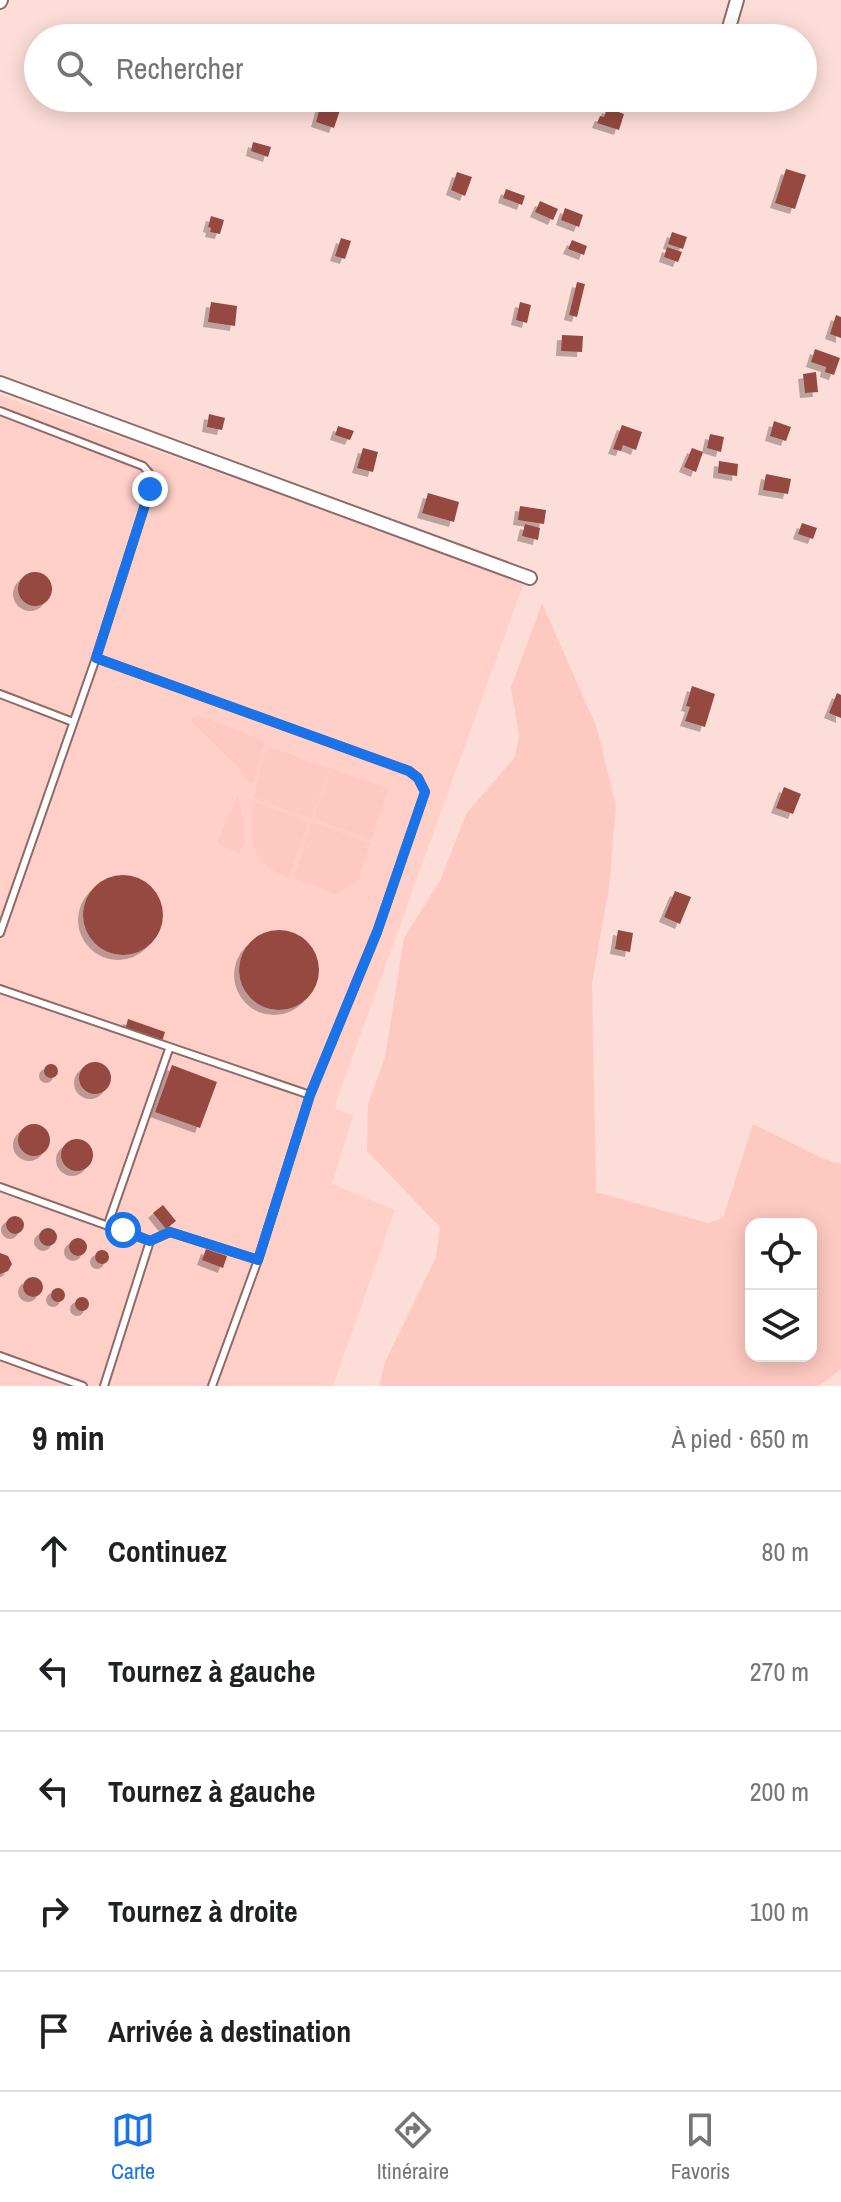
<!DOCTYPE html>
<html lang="fr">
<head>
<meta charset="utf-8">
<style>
	:root { --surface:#fff; --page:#f2f2f2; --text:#202124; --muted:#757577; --line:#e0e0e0; --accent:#1a73e8 }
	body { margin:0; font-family:"Archivo Narrow",sans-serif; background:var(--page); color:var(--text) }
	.controls { position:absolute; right:24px; bottom:24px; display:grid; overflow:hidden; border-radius:16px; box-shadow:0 4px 20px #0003 }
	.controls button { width:72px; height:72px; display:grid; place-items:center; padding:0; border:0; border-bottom:2px solid var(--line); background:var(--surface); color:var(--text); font:40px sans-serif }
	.stop { position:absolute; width:24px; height:24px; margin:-18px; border:6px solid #1a73e8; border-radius:50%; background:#fff }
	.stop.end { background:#1a73e8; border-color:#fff; box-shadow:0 2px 8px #0008 }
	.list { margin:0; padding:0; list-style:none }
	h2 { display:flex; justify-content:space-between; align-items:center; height:104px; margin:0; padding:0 32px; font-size:34px }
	h2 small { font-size:26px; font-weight:400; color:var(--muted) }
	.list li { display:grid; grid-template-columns:52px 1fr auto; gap:24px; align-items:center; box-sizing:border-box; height:120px; padding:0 32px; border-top:2px solid var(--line) }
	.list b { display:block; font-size:30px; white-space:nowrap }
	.list em { font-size:26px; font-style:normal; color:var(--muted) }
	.icon { flex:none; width:44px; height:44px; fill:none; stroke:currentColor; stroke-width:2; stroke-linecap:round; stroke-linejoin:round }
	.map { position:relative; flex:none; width:841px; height:1386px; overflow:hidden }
	.search { position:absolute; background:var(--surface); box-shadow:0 4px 20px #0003; left:24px; right:24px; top:24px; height:88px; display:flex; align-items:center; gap:20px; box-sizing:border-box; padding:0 28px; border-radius:44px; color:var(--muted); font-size:30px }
	.sheet { height:704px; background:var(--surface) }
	nav { display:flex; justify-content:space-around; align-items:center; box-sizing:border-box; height:112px; border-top:2px solid var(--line); background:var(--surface); font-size:22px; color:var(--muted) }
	nav a { display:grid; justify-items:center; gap:4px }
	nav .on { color:var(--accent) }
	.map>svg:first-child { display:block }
	.built { fill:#ffcfc8 }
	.green { fill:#fec9c1; fill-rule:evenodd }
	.building { fill:#954840; filter:url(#shadow) }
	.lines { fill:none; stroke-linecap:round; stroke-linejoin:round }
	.lane-casing { stroke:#8e6b66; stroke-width:10 }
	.street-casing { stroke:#8e6b66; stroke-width:16 }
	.lane { stroke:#fff; stroke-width:6 }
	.street { stroke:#fff; stroke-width:12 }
	.route { stroke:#1a73e8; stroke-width:10 }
</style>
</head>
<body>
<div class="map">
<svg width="841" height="1386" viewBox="0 0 841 1386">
	<defs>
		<filter id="shadow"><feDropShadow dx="-5" dy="5" stdDeviation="0" flood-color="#0004"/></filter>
	</defs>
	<rect width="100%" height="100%" fill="#fdddd8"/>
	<!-- built -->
	<path class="built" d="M0 395 524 582 334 1108 353 1116 332 1184 395 1210 333 1386H0Z"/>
	<!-- green -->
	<path class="green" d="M542 603 597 728 616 806 609 887 592 984 596 1192 708 1223 723 1218 753 1124 822 1158 841 1164V1369L819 1386H379L385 1362 436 1257 440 1227 367 1151 368 1104 385 1057 404 938 441 879 466 814 515 757 519 735 511 687ZM751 1224H811V1356H751Z
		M196 715 265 741 254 782 244 779 243 772 191 721Z
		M268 746 330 769 310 819 253 797Z
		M332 769 389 788 371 840 313 818Z
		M238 794 246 840 239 854 217 843Z
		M251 801 308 822 289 877C248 866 252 835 251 801Z
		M312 822 370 843 358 882 335 894 294 878Z"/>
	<!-- building -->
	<path class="building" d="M322 101 341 107 334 128 316 122Z
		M607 108 624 114 619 130 597 123 600 116 604 117Z
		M253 142 271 147 268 157 251 151Z
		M786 169 806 175 795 209 775 203Z
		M457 172 472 177 465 196 451 190Z
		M506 189 525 196 522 205 503 198Z
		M540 201 558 209 553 220 535 212Z
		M565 208 583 215 579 227 561 220Z
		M211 216 224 220 220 234 210 232 211 228 208 227Z
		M672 232 687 237 683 249 668 244Z
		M341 238 351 241 345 259 335 256Z
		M572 240 587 246 584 255 568 249Z
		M667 247 682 252 678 262 664 257Z
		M577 282 585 284 577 317 569 315Z
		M211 302 237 306 235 326 208 322Z
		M520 302 531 305 527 323 516 320Z
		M836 315 841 317V338L830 334Z
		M562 335 583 336 582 352 561 351Z
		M815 349 840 358 834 375 825 372 826 367 811 362Z
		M816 372 818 392 805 393 803 374Z
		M209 414 225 418 222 430 207 427Z
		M774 421 791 427 786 441 770 436Z
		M622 425 642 432 636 450 623 445 621 451 613 449Z
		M338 426 354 431 350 440 335 435Z
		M710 434 724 437 721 452 707 448Z
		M363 448 378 452 373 472 357 468Z
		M692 448 703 452 696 472 684 467Z
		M719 461 738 464 737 476 718 473Z
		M766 474 791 479 788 494 763 490Z
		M428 493 459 502 454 522 422 513Z
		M520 506 546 510 544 524 518 520Z
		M802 523 817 528 813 539 798 534Z
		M525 524 540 528 538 540 522 536Z
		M18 589a17 17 0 1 1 34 0a17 17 0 1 1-34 0Z
		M692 686 715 694 705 727 685 721 690 707 686 706Z
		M837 693 841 695V718L829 713Z
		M784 787 801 794 793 814 776 808Z
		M83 915a40 40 0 1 1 80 0a40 40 0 1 1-80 0Z
		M675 891 691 897 680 924 664 917Z
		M618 930 633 933 630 952 615 949Z
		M239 970a40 40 0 1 1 80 0a40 40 0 1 1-80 0Z
		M128 1019 165 1032 162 1042 125 1030Z
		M79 1078a16 16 0 1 1 32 0a16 16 0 1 1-32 0Z
		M44 1071a7 7 0 1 1 14 0a7 7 0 1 1-14 0Z
		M172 1065 217 1082 200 1128 155 1112Z
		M18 1140a16 16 0 1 1 32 0a16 16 0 1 1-32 0Z
		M61 1155a16 16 0 1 1 32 0a16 16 0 1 1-32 0Z
		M163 1205 176 1221 166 1229 153 1213Z
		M6 1225a9 9 0 1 1 18 0a9 9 0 1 1-18 0Z
		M39 1237a9 9 0 1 1 18 0a9 9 0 1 1-18 0Z
		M69 1247a9 9 0 1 1 18 0a9 9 0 1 1-18 0Z
		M206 1249 227 1256 223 1268 202 1260Z
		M95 1257a7 7 0 1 1 14 0a7 7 0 1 1-14 0Z
		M0 1253 8 1256 12 1264 8 1271 0 1274Z
		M23 1287a10 10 0 1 1 20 0a10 10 0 1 1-20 0Z
		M51 1295a7 7 0 1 1 14 0a7 7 0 1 1-14 0Z
		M75 1304a7 7 0 1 1 14 0a7 7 0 1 1-14 0Z"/>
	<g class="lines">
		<!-- lane casing -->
		<g class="lane-casing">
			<path id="lane" d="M0 411 143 466 151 475 150 489 96 658 0 933
				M96 658 409 771 418 778 425 792 377 932 310 1095 258 1260 212 1386
				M0 694 73 722
				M0 989 310 1095
				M0 1187 150 1241 170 1232 258 1260
				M108 1224 169 1049
				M0 1356 83 1386
				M104 1386 150 1241"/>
		</g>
		<!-- street casing -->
		<g class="street-casing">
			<path id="street" d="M0 2 1 0
				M726 38 737 0
				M0 383 530 578"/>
		</g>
		<!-- lane -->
		<use href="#lane" class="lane"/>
		<!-- street -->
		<use href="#street" class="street"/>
	</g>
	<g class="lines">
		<!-- route -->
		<path class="route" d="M123 1230 150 1241 170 1232 258 1260 310 1095 377 932 425 792 418 778 409 771 96 658 150 489"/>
	</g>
</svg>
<div class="controls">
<button><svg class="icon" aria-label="locate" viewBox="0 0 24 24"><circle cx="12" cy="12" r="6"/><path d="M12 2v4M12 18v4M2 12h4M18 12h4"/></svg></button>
<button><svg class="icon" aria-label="layers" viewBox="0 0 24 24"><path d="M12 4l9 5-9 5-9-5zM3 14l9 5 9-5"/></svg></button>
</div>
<div class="stop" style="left:123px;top:1230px"></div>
<div class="stop end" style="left:150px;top:489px"></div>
<div class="search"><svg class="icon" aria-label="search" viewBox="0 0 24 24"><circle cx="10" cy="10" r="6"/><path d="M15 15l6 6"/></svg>Rechercher</div>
</div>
<section class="sheet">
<h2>9 min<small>À pied · 650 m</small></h2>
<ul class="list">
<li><svg class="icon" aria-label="ahead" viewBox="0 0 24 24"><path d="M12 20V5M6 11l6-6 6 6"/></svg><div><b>Continuez</b></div><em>80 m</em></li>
<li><svg class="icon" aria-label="left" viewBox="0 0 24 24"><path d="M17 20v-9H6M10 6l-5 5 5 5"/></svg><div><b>Tournez à gauche</b></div><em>270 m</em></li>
<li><svg class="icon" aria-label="left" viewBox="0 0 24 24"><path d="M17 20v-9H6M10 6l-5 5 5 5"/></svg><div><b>Tournez à gauche</b></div><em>200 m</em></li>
<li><svg class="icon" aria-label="right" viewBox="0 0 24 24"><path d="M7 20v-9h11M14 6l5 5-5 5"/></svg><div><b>Tournez à droite</b></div><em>100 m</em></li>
<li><svg class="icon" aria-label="arrive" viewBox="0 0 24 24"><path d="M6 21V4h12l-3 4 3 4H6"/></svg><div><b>Arrivée à destination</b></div></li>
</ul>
</section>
<nav>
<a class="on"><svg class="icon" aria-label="map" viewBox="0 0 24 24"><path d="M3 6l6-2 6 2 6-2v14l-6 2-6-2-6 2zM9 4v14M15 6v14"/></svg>Carte</a>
<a><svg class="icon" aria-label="directions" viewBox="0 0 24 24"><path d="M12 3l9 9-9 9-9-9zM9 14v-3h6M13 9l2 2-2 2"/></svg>Itinéraire</a>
<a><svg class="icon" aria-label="saved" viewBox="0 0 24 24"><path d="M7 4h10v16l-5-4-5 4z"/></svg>Favoris</a>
</nav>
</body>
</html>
